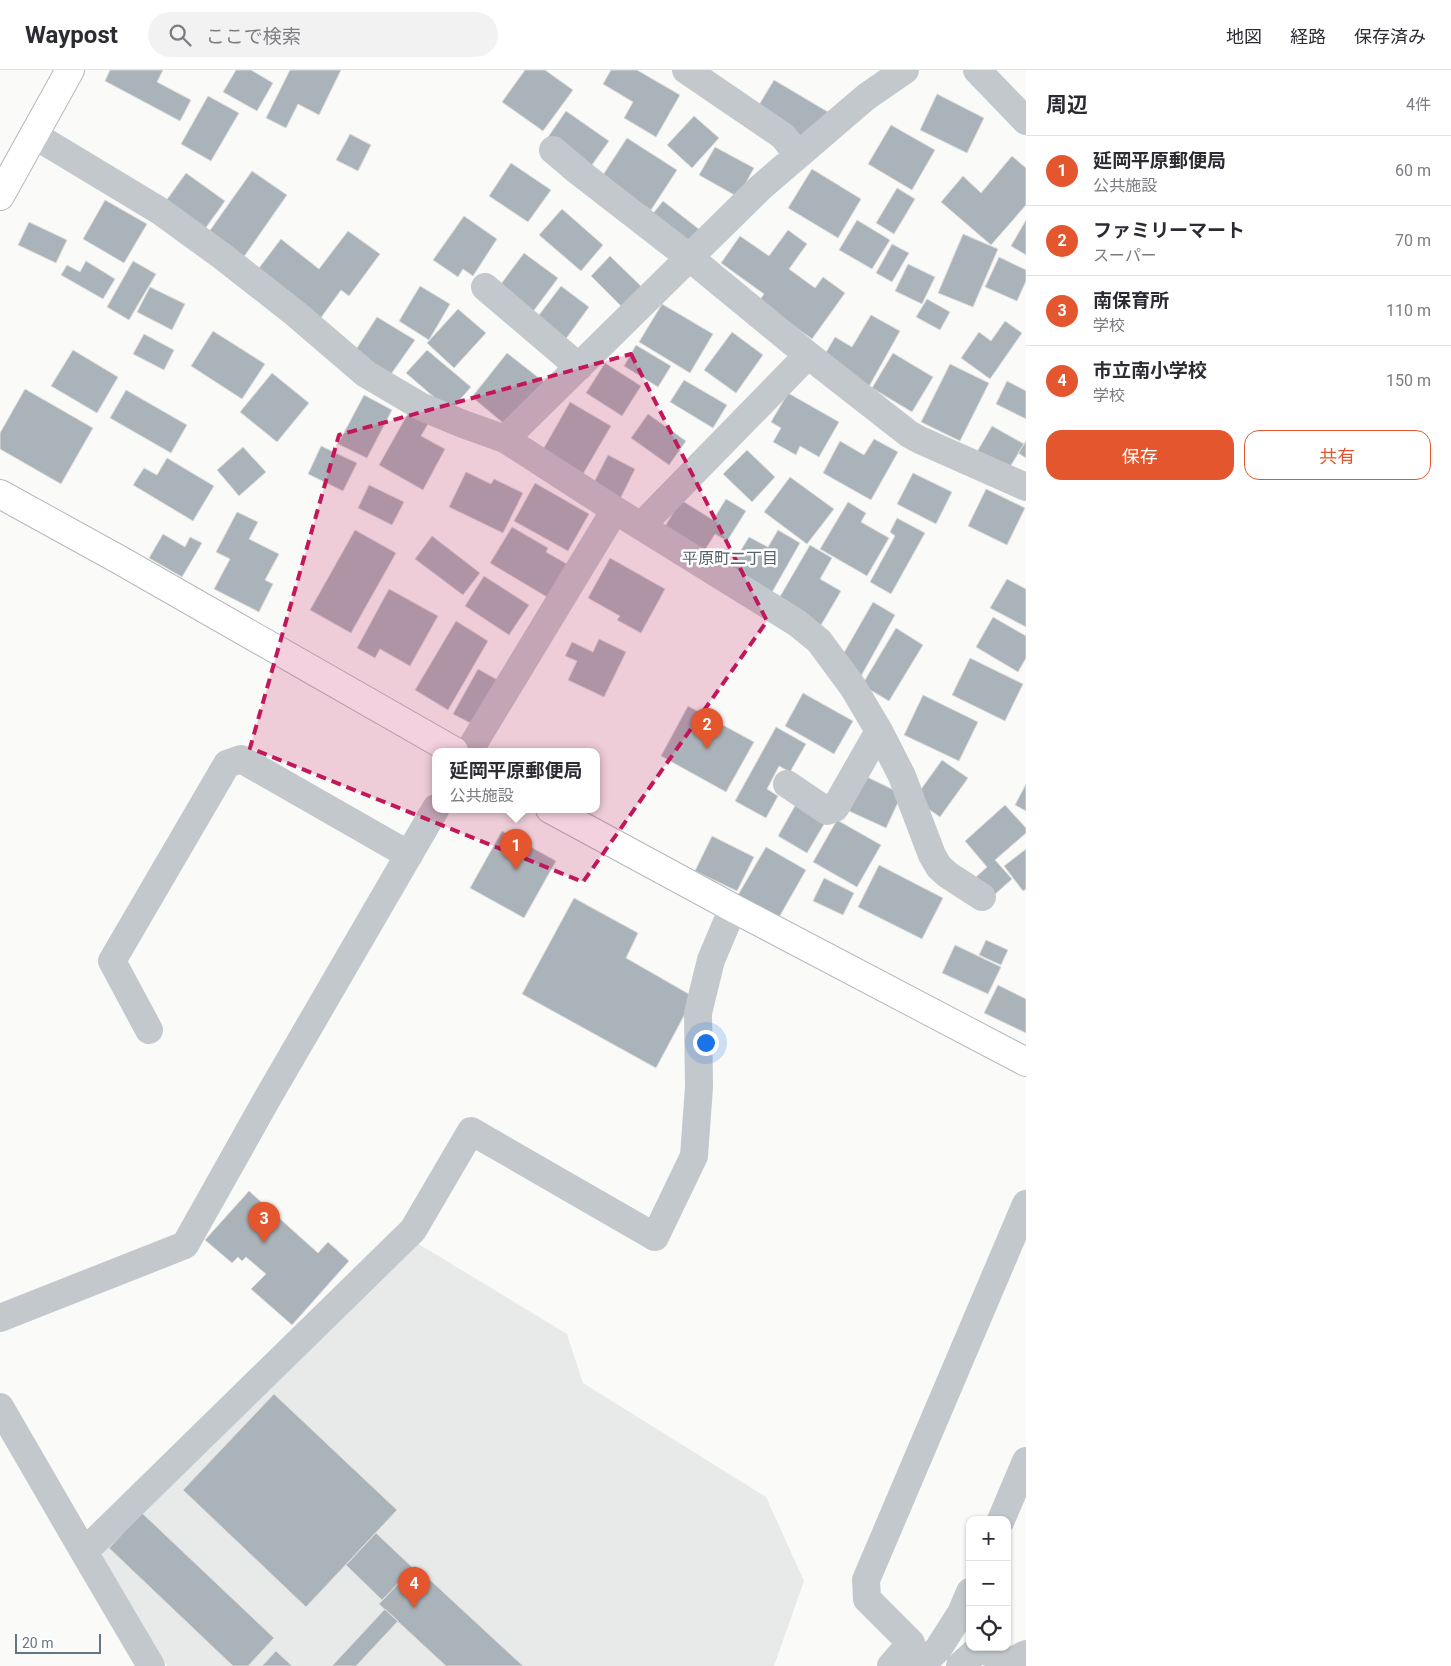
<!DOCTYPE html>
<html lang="ja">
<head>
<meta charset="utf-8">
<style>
	:root { --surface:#fff; --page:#f2f2f3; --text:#2b2b33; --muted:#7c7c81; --line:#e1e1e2; --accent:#e4572e }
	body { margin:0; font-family:Roboto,"Noto Sans JP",sans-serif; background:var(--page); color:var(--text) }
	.controls { position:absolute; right:15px; bottom:15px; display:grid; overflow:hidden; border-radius:10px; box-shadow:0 1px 4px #0004 }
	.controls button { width:45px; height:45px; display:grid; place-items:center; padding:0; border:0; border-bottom:1px solid var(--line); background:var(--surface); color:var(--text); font:25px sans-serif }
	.scale { position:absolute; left:15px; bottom:12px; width:86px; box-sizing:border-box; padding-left:5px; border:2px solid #657683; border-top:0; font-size:14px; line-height:18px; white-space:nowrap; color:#657683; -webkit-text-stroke:4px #fff; paint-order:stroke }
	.you { position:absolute; left:705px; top:972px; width:18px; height:18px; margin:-12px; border:4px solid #fff; border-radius:50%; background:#1a73e8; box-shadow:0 0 0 8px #1a73e833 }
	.badge { display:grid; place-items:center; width:32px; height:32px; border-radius:50%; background:var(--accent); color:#fff; font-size:16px; font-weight:700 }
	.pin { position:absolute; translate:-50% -41px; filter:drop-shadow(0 1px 2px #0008) }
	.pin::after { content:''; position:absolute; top:26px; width:18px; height:15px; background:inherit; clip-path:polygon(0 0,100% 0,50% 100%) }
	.popup { position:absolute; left:432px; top:678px; width:168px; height:65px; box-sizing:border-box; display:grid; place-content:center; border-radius:10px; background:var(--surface); filter:drop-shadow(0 1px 4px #0005); font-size:16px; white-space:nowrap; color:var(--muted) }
	.popup b { font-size:19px; color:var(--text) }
	.popup::after { content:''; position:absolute; left:50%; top:100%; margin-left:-10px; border:10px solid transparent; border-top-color:var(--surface) }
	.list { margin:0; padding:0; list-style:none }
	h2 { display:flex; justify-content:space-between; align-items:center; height:65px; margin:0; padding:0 20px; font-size:21px }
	h2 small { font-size:16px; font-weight:400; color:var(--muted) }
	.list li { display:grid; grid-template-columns:32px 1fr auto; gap:15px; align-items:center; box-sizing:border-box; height:70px; padding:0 20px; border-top:1px solid var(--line) }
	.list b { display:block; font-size:19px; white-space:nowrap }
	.list p { margin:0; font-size:16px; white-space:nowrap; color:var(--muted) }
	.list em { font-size:16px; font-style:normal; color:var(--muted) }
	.actions { display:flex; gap:10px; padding:15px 20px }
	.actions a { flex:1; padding:11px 0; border:1px solid var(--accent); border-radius:15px; text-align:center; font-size:18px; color:var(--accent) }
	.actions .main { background:var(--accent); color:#fff }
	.icon { flex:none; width:28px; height:28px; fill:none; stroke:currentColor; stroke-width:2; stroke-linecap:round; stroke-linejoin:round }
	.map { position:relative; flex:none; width:1026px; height:1596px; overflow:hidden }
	header { display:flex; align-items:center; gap:30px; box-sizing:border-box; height:70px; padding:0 25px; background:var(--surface); border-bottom:1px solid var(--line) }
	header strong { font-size:24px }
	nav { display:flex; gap:28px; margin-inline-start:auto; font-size:18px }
	.search { width:350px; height:45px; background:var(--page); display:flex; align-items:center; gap:12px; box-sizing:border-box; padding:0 18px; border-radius:28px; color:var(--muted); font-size:19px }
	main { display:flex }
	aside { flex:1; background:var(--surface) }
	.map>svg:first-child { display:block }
	.built { fill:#e8e9e9 }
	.building { fill:#aab3b9; stroke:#dcdcda }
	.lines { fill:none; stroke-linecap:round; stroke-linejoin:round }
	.secondary-casing { stroke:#b3babf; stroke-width:30 }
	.primary-casing { stroke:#b5babe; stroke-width:30 }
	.street { stroke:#c3c8cc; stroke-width:28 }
	.secondary { stroke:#fff; stroke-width:28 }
	.primary { stroke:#fff; stroke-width:28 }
	.marked { fill:#c2185b; fill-opacity:0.2; stroke:#c2185b; stroke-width:4; stroke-dasharray:10 6; stroke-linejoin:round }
	.labels { text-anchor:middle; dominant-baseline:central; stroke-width:5; stroke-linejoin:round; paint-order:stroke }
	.neighbourhood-label { font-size:16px; fill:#57646e; stroke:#fff }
</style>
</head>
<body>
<header>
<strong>Waypost</strong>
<div class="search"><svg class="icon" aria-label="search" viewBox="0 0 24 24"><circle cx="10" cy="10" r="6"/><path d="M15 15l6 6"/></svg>ここで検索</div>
<nav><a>地図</a><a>経路</a><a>保存済み</a></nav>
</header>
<main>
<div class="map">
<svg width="1026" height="1596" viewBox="0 0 1026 1596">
	<rect width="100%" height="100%" fill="#fafaf8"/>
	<!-- built -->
	<path class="built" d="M417 1173 567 1264 583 1313 766 1427 804 1511 774 1596H167L95 1480Z"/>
	<!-- building -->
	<path class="building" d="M110 0H163L157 12 191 30 180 51 105 11Z
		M236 0H251L273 13 257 41 223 22Z
		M290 0H341L319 45 298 34 286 58 266 48Z
		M525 0H545L573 20 543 61 502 32Z
		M611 0H637L680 25 656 67 624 48 633 32 603 14Z
		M774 10 828 42 808 75 754 43Z
		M937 24 984 48 967 83 920 60Z
		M208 26 239 43 211 91 181 74Z
		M566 41 609 71 589 99 546 70Z
		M694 46 719 68 692 98 667 75Z
		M891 55 935 80 912 120 868 94Z
		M350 64 371 75 358 101 336 90Z
		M627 68 677 100 651 140 601 108Z
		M715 77 754 98 738 127 699 105Z
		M1012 86 1026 98V135L991 175 941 132 963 106 981 123Z
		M511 93 551 120 528 152 489 126Z
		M812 99 861 129 838 168 788 138Z
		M252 101 287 125 241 191 206 166Z
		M186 103 225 131 202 163 163 135Z
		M897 118 915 129 894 164 876 153Z
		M105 130 147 154 124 193 83 169Z
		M663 131 700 160 684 181 647 151Z
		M562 139 603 175 581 201 539 165Z
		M464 146 497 169 473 206 463 199 458 207 433 190Z
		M857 150 890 170 872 199 839 180Z
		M1026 150V185L1011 176Z
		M29 152 67 170 56 193 18 175Z
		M788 160 807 174 789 199 815 218 823 207 845 223 812 269 759 231 764 224 721 193 740 166 769 186Z
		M348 161 380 184 349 226 341 220 320 249 256 202 281 169 319 199Z
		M963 164 998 179 973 237 938 223Z
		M892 174 909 183 892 212 876 203Z
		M524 183 558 208 532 243 498 218Z
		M610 186 649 224 629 244 591 206Z
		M999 187 1026 200V211L1017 231 985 217Z
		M86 191 115 209 103 229 61 205 67 195 80 202Z
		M133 191 156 204 129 250 107 237Z
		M908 194 935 207 922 234 895 221Z
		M420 216 450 234 429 270 399 251Z
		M561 216 589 237 565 270 536 249Z
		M150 217 185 234 172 260 137 242Z
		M927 229 950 242 940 260 916 247Z
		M662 234 713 264 690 303 639 272Z
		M458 239 486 263 454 298 427 273Z
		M871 245 900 261 867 320 820 293 835 267 852 277Z
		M377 247 415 270 389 307 355 281Z
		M1005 251 1022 263 990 309 961 288 979 262 991 271Z
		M213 261 265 294 242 329 191 296Z
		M732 262 763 285 736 323 704 300Z
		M144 264 174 280 164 300 133 284Z
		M636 275 671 296 658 317 624 296Z
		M73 280 118 307 97 343 51 316Z
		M427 280 471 317 450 341 406 303Z
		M507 283 544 312 508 357 472 327Z
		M893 283 933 307 912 342 872 318Z
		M605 293 641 316 622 346 586 323Z
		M950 294 989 313 960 371 921 352Z
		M272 303 309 333 277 372 240 342Z
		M684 310 727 335 713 358 670 332Z
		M1007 311 1026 321V349L996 334Z
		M25 319 93 358 61 414 0 379V363Z
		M126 320 187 355 171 383 110 348Z
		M788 323 839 352 819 387 800 376 796 385 773 372 781 358 771 352Z
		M364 325 392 340 367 388 338 374Z
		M570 332 611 356 580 409 540 385Z
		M411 338 431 349 421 366 445 379 423 420 379 395Z
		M648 344 686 371 669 395 631 368Z
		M992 356 1024 374 1005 405 974 387Z
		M874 369 898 382 871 430 823 403 840 371 864 385Z
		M1026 371V388L1018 383Z
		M321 376 357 393 343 421 308 404Z
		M243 377 266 402 239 426 217 400Z
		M747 380 775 407 752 432 723 404Z
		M608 385 635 399 616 437 589 422Z
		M167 388 214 416 193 451 133 415 144 398 157 405Z
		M466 402 491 414 494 409 523 423 503 463 449 437Z
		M913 403 952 422 936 454 897 434Z
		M790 407 834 439 807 474 764 442Z
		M535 413 589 444 568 481 514 451Z
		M369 415 404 432 392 455 358 438Z
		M986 419 1025 438 1007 475 968 456Z
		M726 429 746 441 727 471 715 464 703 483 664 458 681 430 713 450Z
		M848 432 866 443 861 452 889 468 867 506 820 479Z
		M237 442 258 452 249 469 279 484 265 510 273 514 259 542 214 519 230 489 216 482Z
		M897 448 925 463 891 524 870 512 895 466 890 462Z
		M512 457 548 478 546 482 567 494 547 527 490 493Z
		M355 460 396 483 351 563 310 540Z
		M778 460 800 473 767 531 730 498 749 467 768 477Z
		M163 464 185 477 190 467 202 473 182 507 149 488Z
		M432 466 480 503 463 525 415 489Z
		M810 475 832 488 820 509 841 521 817 562 778 530Z
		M610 488 665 519 641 563 617 550 620 546 588 528Z
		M484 506 529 535 509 565 465 536Z
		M1007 509 1026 519V557L990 538Z
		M389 519 438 546 410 596 380 579 375 588 357 578Z
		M873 532 895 545 860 608 837 595Z
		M993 547 1026 566V588L1018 602 976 577Z
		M456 551 488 571 448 640 415 620Z
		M896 558 923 575 889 631 862 615Z
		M599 569 626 582 604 627 568 610 577 591 565 586 572 572 593 582Z
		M970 588 1023 614 1005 651 952 625Z
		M478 599 503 613 478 657 453 644Z
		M803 623 853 651 834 684 785 656Z
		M923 625 978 652 959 691 904 665Z
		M688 636 754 672 726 722 661 686Z
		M776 657 806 674 790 702 779 696 767 719 778 726 766 748 735 731Z
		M942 690 968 708 940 747 914 729Z
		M865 706 902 724 886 758 849 741Z
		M1026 714V741L1015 735Z
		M800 727 830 744 807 783 778 766Z
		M1005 735 1026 758V763L995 790 1012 809 993 826 976 807 987 797 965 771Z
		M837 750 881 775 857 817 813 792Z
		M502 761 556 791 524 848 470 818Z
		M712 766 754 787 737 821 695 801Z
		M766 777 806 800 778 849 738 825Z
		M1026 779V819L1023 821 1004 796Z
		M879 795 943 828 922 869 858 837Z
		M824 808 854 823 843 845 813 831Z
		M574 828 638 863 626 888 694 927 656 998 522 924Z
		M986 870 1008 880 1001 895 979 885Z
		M955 875 1001 897 988 924 942 903Z
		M998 915 1026 929V963L984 943Z
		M249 1121 318 1183 328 1172 349 1191 292 1255 251 1219 266 1204 246 1187 242 1191 238 1187 232 1193 205 1170Z
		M274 1324 397 1440 306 1537 183 1420Z
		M142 1443 274 1568 248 1596H233L109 1478Z
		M376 1463 413 1498 382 1530 346 1495Z
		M415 1496 523 1596H446L379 1534Z
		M385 1539 398 1551 356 1596H332Z
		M276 1581 292 1596H262Z"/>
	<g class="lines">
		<!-- secondary casing -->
		<g class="secondary-casing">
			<path id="secondary" d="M0 424 118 489 454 681
				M550 739 733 838 1026 992"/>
		</g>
		<!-- primary casing -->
		<g class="primary-casing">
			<path id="primary" d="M0 126 70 0"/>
		</g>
		<!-- street -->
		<path class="street" d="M686 0 783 66 798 85
			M977 0 1026 51
			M34 65 160 141 222 186 296 244 366 304 422 337 463 354 505 369
			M553 80 579 102 690 188 808 285 909 364 920 370 1026 417
			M485 217 579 297
			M615 440 505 369 760 118 866 27 905 0
			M641 456 808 285
			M469 681 615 440 797 553 819 571 853 617 879 661 902 706 932 785 939 797 948 805 982 827
			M787 714 827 741 835 738 879 661
			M149 960 112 891 227 694 241 689 409 785
			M0 1248 185 1175 267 1029 436 738
			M0 1337 84 1482 151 1596
			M1001 1450 1026 1391
			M84 1482 413 1160 471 1061 655 1167 694 1086 699 1017 698 943 711 890 733 838
			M982 1577 1006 1594 1026 1584
			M891 1596 911 1573 867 1529 866 1510 1026 1134
			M920 1596 938 1579 961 1543 970 1522
			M960 1596 981 1577"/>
		<!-- secondary -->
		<use href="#secondary" class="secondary"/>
		<!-- primary -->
		<use href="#primary" class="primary"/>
	</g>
	<!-- marked area -->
	<path class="marked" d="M631 284 767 551 583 812 250 678 339 365Z"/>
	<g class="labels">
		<!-- neighbourhood labels -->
		<g class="neighbourhood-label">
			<text x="730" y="488">平原町二丁目</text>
		</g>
	</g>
</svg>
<div class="controls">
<button>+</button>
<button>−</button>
<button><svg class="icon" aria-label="locate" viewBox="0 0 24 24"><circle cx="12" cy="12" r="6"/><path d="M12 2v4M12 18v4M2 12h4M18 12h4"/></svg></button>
</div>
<div class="scale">20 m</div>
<div class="you"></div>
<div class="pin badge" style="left:516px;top:800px">1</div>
<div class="popup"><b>延岡平原郵便局</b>公共施設</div>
<div class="pin badge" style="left:707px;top:679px">2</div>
<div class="pin badge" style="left:264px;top:1173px">3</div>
<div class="pin badge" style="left:414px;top:1538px">4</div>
</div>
<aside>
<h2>周辺<small>4件</small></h2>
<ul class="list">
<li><span class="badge">1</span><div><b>延岡平原郵便局</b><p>公共施設</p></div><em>60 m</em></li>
<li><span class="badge">2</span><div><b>ファミリーマート</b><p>スーパー</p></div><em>70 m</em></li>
<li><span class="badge">3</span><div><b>南保育所</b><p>学校</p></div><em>110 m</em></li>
<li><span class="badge">4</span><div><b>市立南小学校</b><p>学校</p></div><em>150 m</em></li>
</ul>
<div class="actions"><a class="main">保存</a><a>共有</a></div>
</aside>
</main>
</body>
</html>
